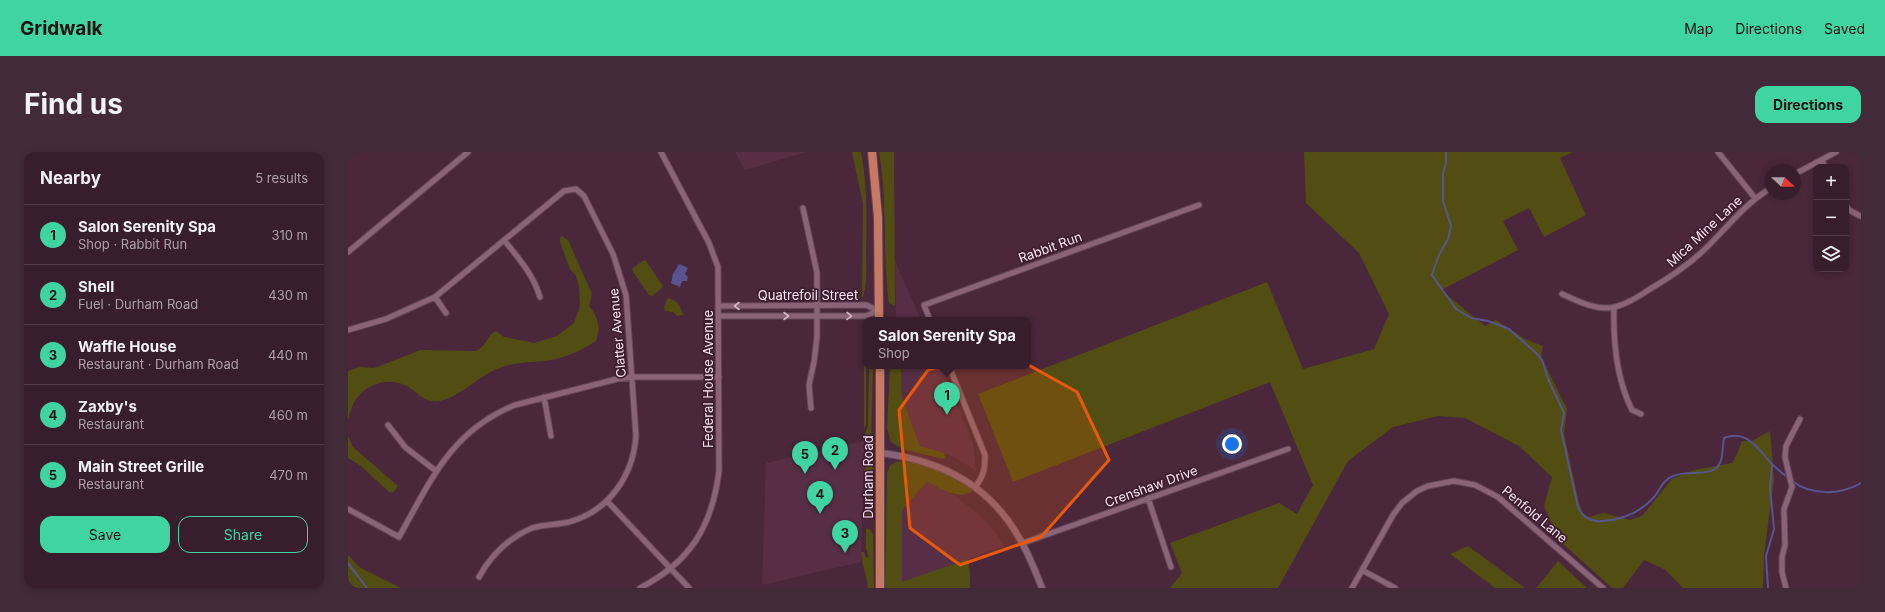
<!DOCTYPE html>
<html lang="en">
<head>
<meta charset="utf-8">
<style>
	:root { --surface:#381d2c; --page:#432a38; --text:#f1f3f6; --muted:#aba2a9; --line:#523b48; --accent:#40d4a2 }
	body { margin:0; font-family:Inter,sans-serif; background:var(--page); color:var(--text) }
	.controls { position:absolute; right:12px; top:12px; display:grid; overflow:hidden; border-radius:8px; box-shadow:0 2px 6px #0003 }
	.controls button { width:36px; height:36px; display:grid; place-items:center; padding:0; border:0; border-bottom:1px solid var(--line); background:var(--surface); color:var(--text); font:20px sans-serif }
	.compass { position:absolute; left:1417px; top:12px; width:36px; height:36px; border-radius:50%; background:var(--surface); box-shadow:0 2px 6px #0003; rotate:112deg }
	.you { position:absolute; left:884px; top:292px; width:14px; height:14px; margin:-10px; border:3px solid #fff; border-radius:50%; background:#1a73e8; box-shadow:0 0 0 6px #1a73e833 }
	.badge { display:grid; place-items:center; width:26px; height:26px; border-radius:50%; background:var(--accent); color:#111; font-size:13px; font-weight:700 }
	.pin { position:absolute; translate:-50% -33px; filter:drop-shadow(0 1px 2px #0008) }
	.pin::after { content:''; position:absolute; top:21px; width:14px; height:12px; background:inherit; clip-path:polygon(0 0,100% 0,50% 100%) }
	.popup { position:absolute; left:515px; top:165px; width:168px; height:52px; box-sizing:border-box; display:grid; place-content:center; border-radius:8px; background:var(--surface); filter:drop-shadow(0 1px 3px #0005); font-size:13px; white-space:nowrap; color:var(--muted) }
	.popup b { font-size:15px; color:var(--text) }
	.popup::after { content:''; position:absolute; left:50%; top:100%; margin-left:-8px; border:8px solid transparent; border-top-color:var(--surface) }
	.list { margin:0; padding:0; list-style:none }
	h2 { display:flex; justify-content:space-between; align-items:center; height:52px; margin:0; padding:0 16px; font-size:17px }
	h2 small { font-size:13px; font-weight:400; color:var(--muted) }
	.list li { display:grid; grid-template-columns:26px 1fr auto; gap:12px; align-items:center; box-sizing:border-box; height:60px; padding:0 16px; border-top:1px solid var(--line) }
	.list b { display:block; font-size:15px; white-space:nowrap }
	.list p { margin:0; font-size:13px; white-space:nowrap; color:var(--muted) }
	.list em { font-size:13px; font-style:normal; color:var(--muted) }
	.actions { display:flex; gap:8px; padding:12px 16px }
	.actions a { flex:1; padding:9px 0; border:1px solid var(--accent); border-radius:12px; text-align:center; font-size:14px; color:var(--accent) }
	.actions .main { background:var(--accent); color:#111 }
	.icon { flex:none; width:22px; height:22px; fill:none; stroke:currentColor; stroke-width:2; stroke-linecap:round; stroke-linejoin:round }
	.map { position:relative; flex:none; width:1513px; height:436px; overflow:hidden; border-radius:12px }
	header { display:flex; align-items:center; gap:24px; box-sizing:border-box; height:56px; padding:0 20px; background:var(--accent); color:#111 }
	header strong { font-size:19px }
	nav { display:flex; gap:22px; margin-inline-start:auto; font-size:14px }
	.intro { display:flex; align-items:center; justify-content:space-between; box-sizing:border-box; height:96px; padding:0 24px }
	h1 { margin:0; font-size:28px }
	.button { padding:10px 18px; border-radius:12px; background:var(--accent); color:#111; font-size:14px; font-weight:700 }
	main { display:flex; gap:24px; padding:0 24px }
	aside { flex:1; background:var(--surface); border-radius:12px; box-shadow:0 2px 6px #0003 }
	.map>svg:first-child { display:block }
	.built { fill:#582e46 }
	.green { fill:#524e13 }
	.water { fill:#58548f }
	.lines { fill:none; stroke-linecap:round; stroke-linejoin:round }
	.stream { stroke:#58548f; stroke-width:2 }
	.minor-casing { stroke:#644758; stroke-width:7 }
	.tertiary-casing { stroke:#644758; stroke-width:8 }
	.primary-casing { stroke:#644758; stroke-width:10 }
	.minor { stroke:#8b6378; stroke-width:5 }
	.tertiary { stroke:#8b6378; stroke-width:6 }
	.primary { stroke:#c77963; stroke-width:8 }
	.oneway { stroke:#d4b8c7 }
	.marked { fill:#e8590c; fill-opacity:0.2; stroke:#e8590c; stroke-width:3; stroke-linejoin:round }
	.labels { text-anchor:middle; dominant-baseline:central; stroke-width:3.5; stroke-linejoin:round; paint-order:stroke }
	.street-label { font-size:13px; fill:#fce5f1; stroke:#3f1d31 }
</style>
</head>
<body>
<header>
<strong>Gridwalk</strong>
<nav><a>Map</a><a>Directions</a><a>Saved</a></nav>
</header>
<div class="intro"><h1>Find us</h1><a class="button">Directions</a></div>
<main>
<aside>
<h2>Nearby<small>5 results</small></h2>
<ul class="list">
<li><span class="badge">1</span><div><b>Salon Serenity Spa</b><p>Shop · Rabbit Run</p></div><em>310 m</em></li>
<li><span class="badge">2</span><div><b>Shell</b><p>Fuel · Durham Road</p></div><em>430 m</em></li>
<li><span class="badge">3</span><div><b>Waffle House</b><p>Restaurant · Durham Road</p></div><em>440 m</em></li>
<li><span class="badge">4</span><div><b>Zaxby's</b><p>Restaurant</p></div><em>460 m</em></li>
<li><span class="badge">5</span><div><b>Main Street Grille</b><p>Restaurant</p></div><em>470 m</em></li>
</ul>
<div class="actions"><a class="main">Save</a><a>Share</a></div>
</aside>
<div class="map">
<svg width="1513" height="436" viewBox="0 0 1513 436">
	<rect width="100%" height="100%" fill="#4a273b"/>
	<!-- built -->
	<path class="built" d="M387 0H459L397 18Z
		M547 109 573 168H548Z
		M553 214H593L625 292 628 319 607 305 572 294 554 245Z
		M516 289 513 410 414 433 418 311Z
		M579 330 600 339 627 359 647 379 656 394 554 431V357Z"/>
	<!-- green -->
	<path class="green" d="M504 0H513C519 33 519 65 518 99 518 114 520 133 514 147L515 52Z
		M531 0H546L547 154 541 151C534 101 540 50 531 0Z
		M956 0H1225L1212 6 1238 63 1196 85 1181 56 1155 69 1170 98 1093 138 1137 174 1148 168 1177 187 1195 194 1193 204 1219 257 1216 282 1231 351 1235 361 1240 365 1256 361 1282 368 1294 364 1324 327 1346 318 1384 311 1389 302 1394 289H1404L1422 279 1426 327 1416 403 1415 436H1335L1316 417 1296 408 1275 436H1264L1204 382 1206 377 1196 354 1204 325 1171 294 1117 266 1090 264 1045 275 1000 309 930 436H822L834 421 822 391 931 351 949 362 965 333 922 230 665 330 630 242 919 130 955 217 1026 197 1041 162 1011 101 958 51Z
		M214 84 220 88 244 142 241 154C250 165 253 175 248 189 234 198 219 205 203 208 185 211 167 209 149 217 130 224 110 247 90 249 75 251 70 240 59 234 40 224 17 232 6 250 3 256 2 262 0 268V219L12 215 26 216 73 198 128 199C140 193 139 183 148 179L156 185 186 191 209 184 226 171 232 154 231 134 228 124 222 117 212 90V86Z
		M296 108 298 109 315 134 314 136 304 144 301 143 284 118 285 116Z
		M320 146C330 148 333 155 335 163L329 164 325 160 317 159 316 155Z
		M516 174 518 184V273L516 277Z
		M521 214H525L523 291 517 282 520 274Z
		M542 214H553L554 245 572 294 596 301 597 305 595 307 554 297 543 290 539 277Z
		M0 284 5 295 50 334 45 341 41 340 13 314 0 306Z
		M523 310 525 315V361L523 366 519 368 516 358V318Z
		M548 310C572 308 602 323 622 335L624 339C611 349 592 336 579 330L554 358V430L620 407 622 421V436H537L539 321 542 313Z
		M518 376 523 378 525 383 526 436H520C519 423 513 411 513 400H516L518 406 521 405 518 397Z
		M1120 394 1177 436H1147L1102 402Z
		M0 403 11 415 53 436H0Z
		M1210 409 1239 436H1188Z"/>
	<!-- water -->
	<path class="water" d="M331 112 340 116 337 122 340 125 339 129H334L332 135 323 131 325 122Z"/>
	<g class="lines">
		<!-- stream -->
		<path class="stream" d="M1098 0V11L1095 22V49L1103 74 1100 87 1091 103 1084 123 1108 157 1123 166 1140 169 1161 177 1189 202 1194 208 1200 227 1216 261 1213 278 1230 355C1234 365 1243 370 1254 369 1275 368 1293 360 1307 344 1312 337 1316 327 1325 324 1337 318 1357 324 1367 317 1376 311 1374 296 1376 286 1399 277 1410 297 1424 312 1429 317 1435 322 1441 326
			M1444 329C1464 344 1492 343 1513 331
			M0 411 19 436
			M1420 436 1418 404 1426 377 1422 336 1424 312"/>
		<!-- minor casing -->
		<g class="minor-casing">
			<path id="minor" d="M1370 0 1407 46
				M1474 8 1477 15
				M1447 22 1488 0
				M1498 53 1501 58 1512 64
				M455 56 469 121V185L466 210 461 233 463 256
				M156 88C171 107 185 122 192 145
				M0 100 120 0
				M1214 142C1229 149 1249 159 1267 155 1278 152 1292 144 1302 137 1321 126 1339 114 1356 98 1378 77 1396 52 1423 36
				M87 145 98 161
				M371 154 518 153 531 159
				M1266 155C1265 190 1268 226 1284 258L1293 262
				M371 164H517L531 159
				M582 168 576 153 851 53
				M0 178 38 167 87 145 216 39 228 37 236 44 265 102 278 143 288 284C285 324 261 359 221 370 209 373 196 372 184 376 161 386 143 403 131 425
				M601 214 637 303C637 316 636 324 627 335
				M196 245 203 284
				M40 273 57 295 88 319
				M800 346 823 415
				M259 349 341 436
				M0 357 51 385C83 328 103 279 167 253L269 227 284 225H371
				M675 391 940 297
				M1014 418 1047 436
				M292 436C342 410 364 375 371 319L370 115 361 91 313 0
				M1004 436 1045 363 1054 351 1069 339 1080 334 1106 329 1127 333 1150 345 1255 436
				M1438 436 1434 420V405L1437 393 1436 357 1444 335 1437 305 1438 294 1452 267"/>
		</g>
		<!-- tertiary casing -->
		<g class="tertiary-casing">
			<path id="tertiary" d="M533 301C595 309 644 334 674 391 682 405 688 421 694 436"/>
		</g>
		<!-- primary casing -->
		<g class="primary-casing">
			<path id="primary" d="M524 0 530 65 531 168
				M532 214V436"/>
		</g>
		<!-- minor -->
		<use href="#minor" class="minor"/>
		<!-- tertiary -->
		<use href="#tertiary" class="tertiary"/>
		<!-- primary -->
		<use href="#primary" class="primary"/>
	</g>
	<!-- one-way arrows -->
	<defs><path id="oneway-chevron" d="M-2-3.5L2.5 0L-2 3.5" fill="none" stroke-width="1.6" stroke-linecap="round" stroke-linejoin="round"/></defs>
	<g class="oneway">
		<use href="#oneway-chevron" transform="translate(389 154) rotate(-180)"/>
		<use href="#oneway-chevron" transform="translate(438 164)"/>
		<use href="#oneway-chevron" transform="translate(501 164) rotate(1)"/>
	</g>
	<!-- marked area -->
	<path class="marked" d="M652 197 729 240 761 308 693 385 612 413 562 376 551 258 580 218Z"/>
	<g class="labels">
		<!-- street labels -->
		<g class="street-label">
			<text transform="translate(1356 79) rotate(-43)">Mica Mine Lane</text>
			<text transform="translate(702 95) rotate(-20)">Rabbit Run</text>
			<text x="460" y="143">Quatrefoil Street</text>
			<text transform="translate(269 181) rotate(-95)">Clatter Avenue</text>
			<text transform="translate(360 227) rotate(-90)">Federal House Avenue</text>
			<text transform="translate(520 325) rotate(-90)">Durham Road</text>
			<text transform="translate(803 334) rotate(-20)">Crenshaw Drive</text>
			<text transform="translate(1187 362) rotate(40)">Penfold Lane</text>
		</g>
	</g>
</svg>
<div class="controls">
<button>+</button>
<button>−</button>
<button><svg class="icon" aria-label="layers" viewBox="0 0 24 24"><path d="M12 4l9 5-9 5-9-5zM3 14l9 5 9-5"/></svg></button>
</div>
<svg class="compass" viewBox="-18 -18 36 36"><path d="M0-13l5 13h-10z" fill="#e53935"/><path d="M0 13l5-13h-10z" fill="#aba2a9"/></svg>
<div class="you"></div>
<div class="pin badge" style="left:599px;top:263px">1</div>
<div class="popup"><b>Salon Serenity Spa</b>Shop</div>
<div class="pin badge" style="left:487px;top:318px">2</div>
<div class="pin badge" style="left:497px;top:401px">3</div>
<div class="pin badge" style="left:472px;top:362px">4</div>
<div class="pin badge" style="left:457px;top:322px">5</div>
</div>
</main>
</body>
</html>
